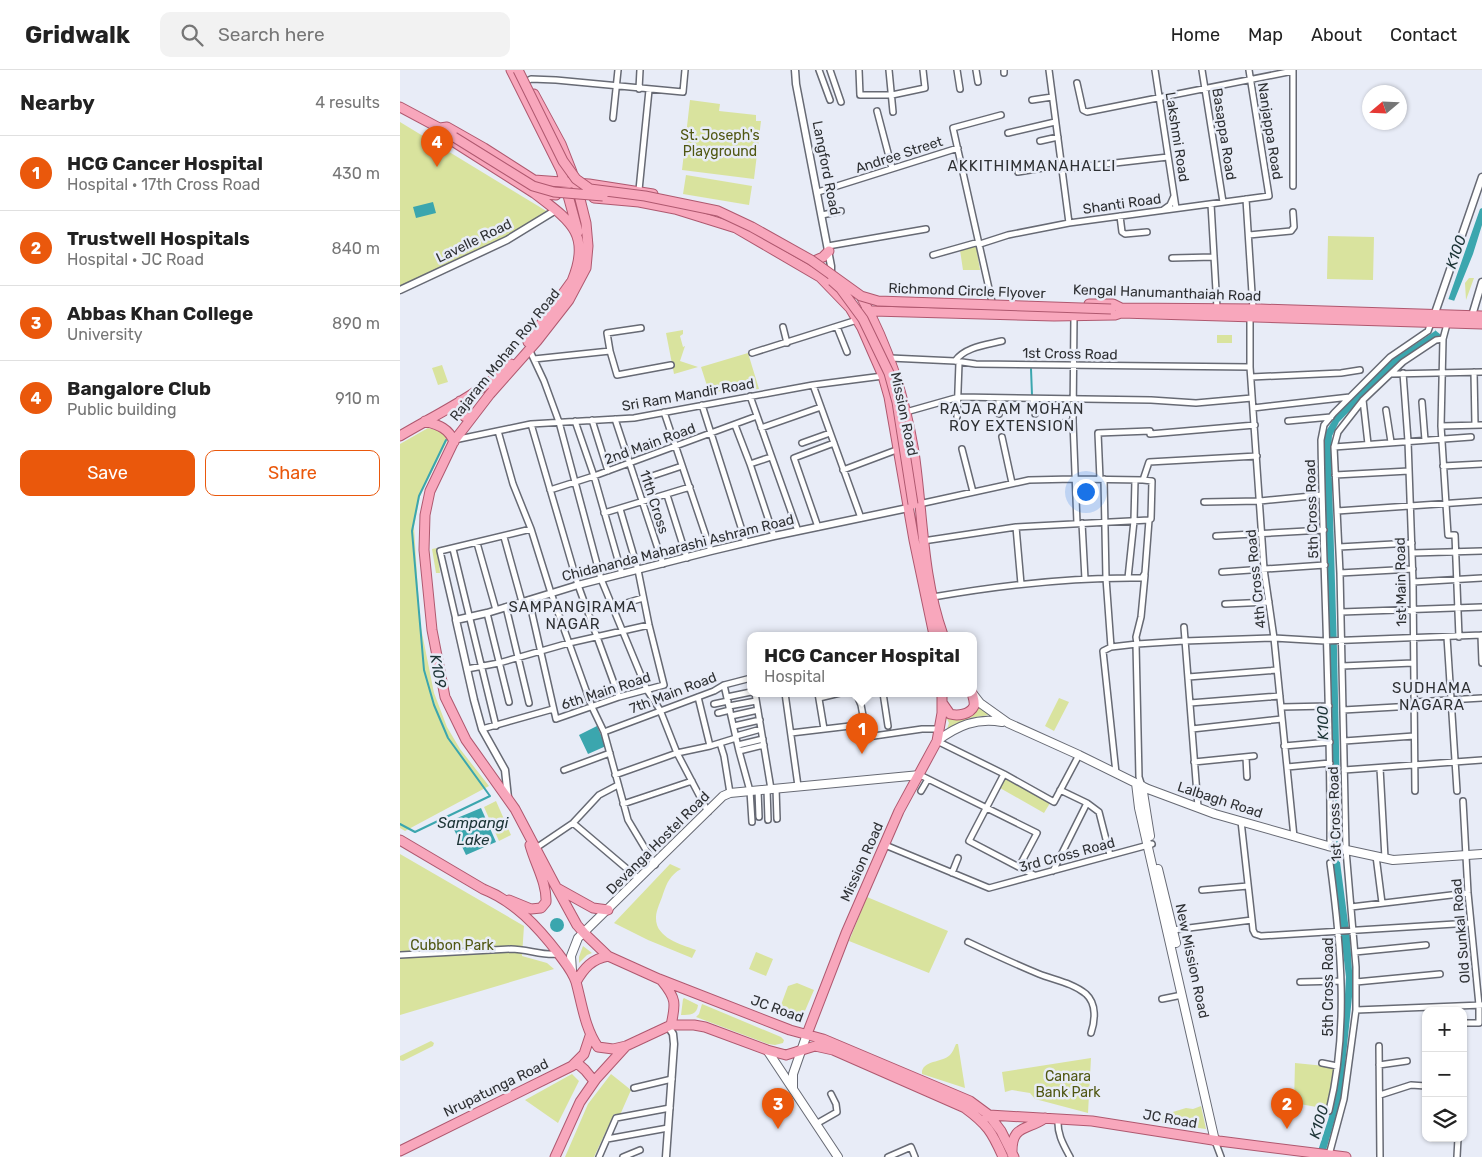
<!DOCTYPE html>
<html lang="en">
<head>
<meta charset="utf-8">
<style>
	:root { --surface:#fff; --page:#f2f2f2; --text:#222; --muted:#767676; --line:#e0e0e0; --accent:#ea580c }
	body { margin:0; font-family:Rubik,sans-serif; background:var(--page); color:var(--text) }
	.controls { position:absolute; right:15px; bottom:15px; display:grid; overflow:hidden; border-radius:10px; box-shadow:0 1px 4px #0004 }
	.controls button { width:45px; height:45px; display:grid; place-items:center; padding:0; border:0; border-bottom:1px solid var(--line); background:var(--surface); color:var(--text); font:25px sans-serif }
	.compass { position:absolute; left:962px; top:15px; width:45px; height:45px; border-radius:50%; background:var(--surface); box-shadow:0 1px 4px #0004; rotate:251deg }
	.you { position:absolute; left:685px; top:421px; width:18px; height:18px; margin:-12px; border:4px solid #fff; border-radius:50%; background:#1a73e8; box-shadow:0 0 0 8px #1a73e833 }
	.badge { display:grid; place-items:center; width:32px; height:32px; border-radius:50%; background:var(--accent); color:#fff; font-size:16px; font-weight:700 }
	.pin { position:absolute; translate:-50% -41px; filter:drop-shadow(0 1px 2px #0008) }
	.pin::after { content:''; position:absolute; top:26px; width:18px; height:15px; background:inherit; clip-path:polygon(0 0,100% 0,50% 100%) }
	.popup { position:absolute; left:347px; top:562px; width:230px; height:65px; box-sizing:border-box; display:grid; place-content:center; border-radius:10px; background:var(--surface); filter:drop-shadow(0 1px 4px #0005); font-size:16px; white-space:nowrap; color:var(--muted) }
	.popup b { font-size:19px; color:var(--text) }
	.popup::after { content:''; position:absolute; left:50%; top:100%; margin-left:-10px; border:10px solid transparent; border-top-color:var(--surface) }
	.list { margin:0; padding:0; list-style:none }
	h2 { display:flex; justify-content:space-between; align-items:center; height:65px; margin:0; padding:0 20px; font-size:21px }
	h2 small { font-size:16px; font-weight:400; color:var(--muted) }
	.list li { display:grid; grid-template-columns:32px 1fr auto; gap:15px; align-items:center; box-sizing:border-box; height:75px; padding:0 20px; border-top:1px solid var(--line) }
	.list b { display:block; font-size:19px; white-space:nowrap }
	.list p { margin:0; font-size:16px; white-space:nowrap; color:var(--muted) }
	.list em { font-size:16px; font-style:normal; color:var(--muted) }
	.actions { display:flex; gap:10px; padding:15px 20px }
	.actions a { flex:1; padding:11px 0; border:1px solid var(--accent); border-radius:10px; text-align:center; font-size:18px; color:var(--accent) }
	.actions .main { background:var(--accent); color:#fff }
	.icon { flex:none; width:28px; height:28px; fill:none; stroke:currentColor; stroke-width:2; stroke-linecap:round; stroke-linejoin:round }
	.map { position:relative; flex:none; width:1082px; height:1087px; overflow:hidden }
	header { display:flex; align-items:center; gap:30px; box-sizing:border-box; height:70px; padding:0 25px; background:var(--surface); border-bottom:1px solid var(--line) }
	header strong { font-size:24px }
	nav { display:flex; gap:28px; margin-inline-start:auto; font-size:18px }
	.search { width:350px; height:45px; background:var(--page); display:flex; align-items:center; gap:12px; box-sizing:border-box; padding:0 18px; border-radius:10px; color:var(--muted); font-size:19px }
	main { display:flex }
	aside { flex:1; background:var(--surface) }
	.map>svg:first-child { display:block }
	.green { fill:#d9e39e }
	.water { fill:#3ba6ae }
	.pier { fill:#e8ecf7 }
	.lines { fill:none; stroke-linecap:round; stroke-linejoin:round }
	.stream { stroke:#3ba6ae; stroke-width:2 }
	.minor-casing { stroke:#676a74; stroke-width:8 }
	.tertiary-casing { stroke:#676a74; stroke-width:9 }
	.secondary-casing { stroke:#676a74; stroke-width:10 }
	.primary-casing { stroke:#af586f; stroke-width:11 }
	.minor { stroke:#fff; stroke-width:5 }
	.tertiary { stroke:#fff; stroke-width:6 }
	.secondary { stroke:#fff; stroke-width:8 }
	.primary { stroke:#f8a7bc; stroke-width:9 }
	.primary-bridge-casing { stroke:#af586f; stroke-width:11; stroke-linecap:butt }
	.primary-bridge { stroke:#f8a7bc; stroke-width:9 }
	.labels { text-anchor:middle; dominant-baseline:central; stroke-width:5; stroke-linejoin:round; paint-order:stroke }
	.street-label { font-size:14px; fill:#2e3033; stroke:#e8ecf7 }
	.park-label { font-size:14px; fill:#505712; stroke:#e8ecf7 }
	.neighbourhood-label { font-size:15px; letter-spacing:1px; fill:#2e3033; stroke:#e8ecf7 }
	.water-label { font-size:15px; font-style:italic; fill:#1b3335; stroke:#e8ecf7 }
</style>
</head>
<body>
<header>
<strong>Gridwalk</strong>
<div class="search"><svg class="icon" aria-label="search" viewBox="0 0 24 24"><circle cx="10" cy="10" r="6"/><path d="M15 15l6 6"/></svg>Search here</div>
<nav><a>Home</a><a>Map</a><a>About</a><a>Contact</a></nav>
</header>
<main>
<aside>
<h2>Nearby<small>4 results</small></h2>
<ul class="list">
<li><span class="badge">1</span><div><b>HCG Cancer Hospital</b><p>Hospital · 17th Cross Road</p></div><em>430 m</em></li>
<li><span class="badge">2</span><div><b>Trustwell Hospitals</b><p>Hospital · JC Road</p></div><em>840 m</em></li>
<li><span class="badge">3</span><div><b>Abbas Khan College</b><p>University</p></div><em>890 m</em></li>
<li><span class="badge">4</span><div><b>Bangalore Club</b><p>Public building</p></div><em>910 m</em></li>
</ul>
<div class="actions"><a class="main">Save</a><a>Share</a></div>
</aside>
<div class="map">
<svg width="1082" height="1087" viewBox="0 0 1082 1087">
	<rect width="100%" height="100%" fill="#e8ecf7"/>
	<!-- green -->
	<path class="green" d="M290 30 320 34 319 41 356 45V51H361L354 109 282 100Z
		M0 52 148 142 106 167 0 216Z
		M286 105 352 116 349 135 283 124Z
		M928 166 974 167 973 210 927 209Z
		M576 175 580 200H563L560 180Z
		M1069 208H1074L1066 230 1065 213Z
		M283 260V264L280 266 283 277 285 276 280 291 298 297 274 304 266 263Z
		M817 265H832V273H817Z
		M348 283 359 319 309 322 301 297Z
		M42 295 48 312 38 315 32 298Z
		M28 358 44 362 47 371 20 426 14 457 20 553 34 623 47 657 60 679 89 716 5 761 0 758V374Z
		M37 478 40 503H36L32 479Z
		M659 628 669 632 654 661 645 656Z
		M577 635 589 645 570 648 547 659 549 653 546 647C560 652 567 644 577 635Z
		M606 708 650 733 644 743 600 718Z
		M96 731 111 765 99 771 84 737Z
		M0 784 124 856 122 886 147 893 154 899 0 945Z
		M270 794 281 799C270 805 267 813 263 824 261 831 256 840 256 847 255 868 281 874 296 880L292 888 248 870 214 853Z
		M467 827 548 861 529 903 449 871Z
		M183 876 192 883 187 885 179 893V887Z
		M356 882 373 889 366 906 349 899Z
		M397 913 414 920 401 950 395 947 394 949 378 943 388 916Z
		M284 928 298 935C297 945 290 945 281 945L283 929Z
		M302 934 381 967 384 970 383 973 375 975 368 974 296 947 299 944Z
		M31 971 34 973 33 976 3 991 0 990V986Z
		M556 974H558L565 1018 522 1004C521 990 542 993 550 985 553 982 554 978 556 974Z
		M691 988 688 1043 635 1029 630 1023 612 1020 605 1022 602 1002Z
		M895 993 935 997 934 1015 928 1039 894 1033Z
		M172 1004 179 1011 158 1053 125 1030Z
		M211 1004 231 1020 220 1045 214 1044 194 1087H165L188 1034Z
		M801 1036 806 1059 762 1053 763 1045 786 1038 793 1039Z"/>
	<!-- water -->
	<path class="water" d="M33 132 36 143 16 148 13 137Z
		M1082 138V155L1073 184 1040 266 993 297 965 325 939 352 932 366 931 381 937 580 940 725 933 726 923 378 925 363 934 348 987 293 1035 261 1047 233 1080 139Z
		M197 656 206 676 188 684 179 665Z
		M81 738 96 772 66 785 50 751Z
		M932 790 940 792 950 868 953 917 942 1025 924 1087H916L928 1050 938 1015 944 942 946 907Z
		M150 855a7 7 0 1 1 14 0a7 7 0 1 1-14 0Z"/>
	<!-- pier -->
	<path class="pier" d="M1048 229 1055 231 1041 265 1035 260Z"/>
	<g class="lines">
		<!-- stream -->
		<path class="stream" d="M631 299 632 325
			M634 346 635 357H639
			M936 723 937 776
			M0 754 15 762 90 726 48 668 34 635 24 600 12 461 19 426 46 370
			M937 781 938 793"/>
		<!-- minor casing -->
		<g class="minor-casing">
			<path id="minor" d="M419 0 430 30
				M430 0 441 32
				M459 0 460 25H492L525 18 523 0
				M489 0 493 42
				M557 0 560 19
				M576 0 578 12
				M604 0V3
				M649 0 669 153
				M755 0 776 138
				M802 0 823 132
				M893 0V116
				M127 11 131 9 156 10 283 22 285 0
				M677 13 683 40 687 42 893 1
				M239 19 240 0
				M632 30 652 27
				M477 41 492 98
				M213 48 218 0
				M608 63 655 52
				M640 71 658 67
				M662 99 768 87
				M618 102 661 95
				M239 120 249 20
				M418 122 558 78
				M846 129 853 239
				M811 134 817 238
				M763 140 770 135 774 126
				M422 145 441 141
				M720 146 722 162 725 164 747 162
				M849 165 891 161 894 157 893 142
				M580 174 608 165 669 153 869 126 849 0
				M428 176 526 159
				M533 185 579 172
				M772 188 814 187
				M592 232 553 58 601 45
				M674 246 673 352 677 453
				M850 248V297L864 499 874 568 894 767
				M1047 254 1043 269 1041 356 1048 465H1055L1059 567
				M383 257 387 273
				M437 257 447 282
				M129 279 144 311 159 352 201 509 247 620 260 640 277 683 308 742
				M210 281 217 305 271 295
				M352 283 457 250
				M490 288 555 291 576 294 850 297
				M134 289 210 281 207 263 241 258
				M555 291C565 277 586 275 602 271
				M1074 302 1075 355
				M1003 303 1008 371 1013 512 1015 721
				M991 304 1082 302
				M851 307 941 303 960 300
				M413 315 461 448
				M350 326 398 461
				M599 328V344
				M633 329 635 344
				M963 330 968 374
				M1022 332 1025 370
				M302 335 346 473
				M853 338 950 327
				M986 340 991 372
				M264 342 311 481
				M506 342 559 327 751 330 796 333 852 328
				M557 347 559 293
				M215 349 263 494
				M192 350 208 401
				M175 351 194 406 222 504
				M888 351 931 347
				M131 354 178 515 219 627
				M335 355 350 394 374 466
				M640 355 673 352
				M1041 356 1082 355
				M361 358 421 337
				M98 361 113 414 131 459 151 523 192 637 204 662 228 750 255 795
				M602 367 612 413
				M57 368 59 369 131 354 234 348 413 315 483 306
				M402 373 430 363
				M934 377 1071 367
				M562 379 573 422
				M350 394 371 387
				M1043 396 1082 394
				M443 400 499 379
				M935 405 1009 401
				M252 406 282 396
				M700 409 698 363 750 361V364L855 355
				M704 409 706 508 711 577
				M150 420 194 406 357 346
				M267 425 287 488
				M804 432 860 431 922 425
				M519 434 629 410 674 409 743 410 749 392 857 386
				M937 441 1082 431
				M204 443 290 417
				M682 453 685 509
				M418 457 394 388 434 373
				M616 457 621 514
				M816 466 924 460
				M104 467 122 532
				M523 471 616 457 749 450
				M77 473 96 540
				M939 477 1012 473
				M53 479 96 656
				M1012 483 1082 481
				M822 502 925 495
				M940 503 1013 499
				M728 508 734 451 735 410
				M1013 512 1082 508
				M533 527C602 515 672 507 742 508L745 503 749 450 751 449 752 411 743 410
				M129 530 156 649 219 627 264 615 249 555 238 500 220 439
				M825 534 869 532
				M106 537 129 633
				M213 537 243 528
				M941 542 1082 537
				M87 543 109 632
				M56 550 40 481 131 459
				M784 557 798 737
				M1081 565 1082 593
				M1047 567 1057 721
				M736 574 739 707 742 716
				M737 574 736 567 741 547 745 505
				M942 596 1013 593
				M67 599 99 593 169 573 249 555
				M788 607 877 600
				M324 615 339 681 350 721 352 752
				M355 623 371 719
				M385 623 398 716
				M418 623 424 659
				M456 623 461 635 467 667 522 659H540
				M483 623 488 656
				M327 627 351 622
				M419 628 440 623
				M1014 632 1082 628
				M790 633 880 626
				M314 634 328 631
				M329 636 356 631
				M881 637 929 636
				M943 640 1014 636
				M318 643 330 640
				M331 646 358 640
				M334 656 360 650
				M82 659 153 639
				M792 659 882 649
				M204 662 314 621 324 615 351 608
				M391 663 450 656
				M336 666 361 659
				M537 671 604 704 654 732 679 685
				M944 671 1014 666
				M320 673 324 686 330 723
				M338 675 363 669
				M310 676 336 668
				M884 676 930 672
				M339 681 364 675
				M846 687 847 707
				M794 692 854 686
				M887 697 930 693
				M980 698 985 788
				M164 700 210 683
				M944 700 1082 690
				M716 703 703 581 711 577 737 574 784 571 874 568 925 571 1082 565
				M604 704 569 771 634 805
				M215 705 277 683 310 676 298 627
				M520 705 637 763 619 797
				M376 718 377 749
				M367 719 368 750
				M358 720 359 747
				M660 720 687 733 699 742 710 785
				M521 721 528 709
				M1063 731 1068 823 1079 935V953H1063
				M223 734 292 711
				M173 753 239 809
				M485 775 589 818 752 774
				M930 776C931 641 923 505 921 370L924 355 934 343 990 287 1028 261 1031 253
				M136 778 173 753 199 725 218 715
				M976 786 982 833
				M653 801 687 733
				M552 803 558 788
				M802 820 848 816
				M951 837 1068 823
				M852 850 853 860 855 864 861 866 1071 853
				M773 860 852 850 841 751
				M568 872C591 883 615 894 639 904 654 910 673 913 686 924 697 934 695 951 691 963
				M955 882 1026 875
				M0 885 111 879C127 879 143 886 158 884
				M900 912 941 911
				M956 912 1040 904
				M762 929 782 925
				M956 940 1082 935
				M979 976 980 1087
				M922 993 937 996
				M979 995 1007 991
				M234 1018 272 1009
				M980 1025 1011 1015 1026 1016
				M929 1041C949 960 941 875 930 793
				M658 1049C657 1064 663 1074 670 1087
				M416 1054 437 1042 436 1034 431 1024
				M207 1069 268 1058
				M815 1071 821 1087
				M929 1085 944 1029 956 940V897L946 780 940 503 934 377 938 362 963 330 1003 292 1036 270 1043 269
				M199 1087 216 1048 270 1038
				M223 1087 240 1080
				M488 1087 511 1077 515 1087
				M1057 1087 1058 1068"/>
		</g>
		<!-- tertiary casing -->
		<g class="tertiary-casing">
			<path id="tertiary" d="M395 0 396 14 431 196V207
				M0 220 107 170 156 140
				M1035 243 1082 107
				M1071 249 1082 212
				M108 728 105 700 82 659 74 630 56 550 87 543 178 515 311 481 374 466 508 438
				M266 1087 274 974 273 964 268 956"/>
		</g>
		<!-- secondary casing -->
		<g class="secondary-casing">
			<path id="secondary" d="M573 624 580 633 608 653 679 685 748 719 815 744 928 776 993 790 1082 784
				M537 671C557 656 577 647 602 652
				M736 713 739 738 815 1071
				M742 716 750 766
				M758 799 776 873
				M172 901 171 886 178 868 323 726 330 723 520 705
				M367 980 438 1087
				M393 1018V1004L407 964"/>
		</g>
		<!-- primary casing -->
		<g class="primary-casing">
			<path id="primary" d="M111 0 161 100 178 162
				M134 24 161 74 172 102
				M0 37 43 60
				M40 58 47 57 84 78 134 110 189 114 253 124
				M40 58 43 65 134 123 156 125
				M177 117 186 153 188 176 186 198 169 230 137 271 90 324 54 371 30 421 25 445 24 480 32 560 45 627 66 670 115 739 154 813 177 855 184 863 208 886
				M194 128 239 132 275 139 336 158 420 207 450 238 462 258 483 306 489 327 514 470 534 565
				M414 191 423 187 429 181
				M462 228C488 276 505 328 514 382 523 443 522 507 543 565
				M689 234H713L721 238 860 239 1082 246
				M453 243 473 241 654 246 715 245 721 243 1082 254
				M128 272 172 211C192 163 169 150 134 123
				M60 331C59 340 60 347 70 348
				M25 351C38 355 49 358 54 372
				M0 366C37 344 80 324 111 294
				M543 634 550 644C557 646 570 645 574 636 575 632 573 627 572 623
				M0 770 83 819C114 831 138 857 158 883 165 893 172 900 176 912 182 934 185 959 198 977L213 979 226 976 271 955H294L305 957 367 980 386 985 415 976 433 980 565 1038C587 1054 592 1062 603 1087
				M157 818 193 838 208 840
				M109 830 131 839 141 838 146 832C147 813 135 794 130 775
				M262 911C276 928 276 933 271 955
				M176 912C184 898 192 889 208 886L259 909 390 960 423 969 570 1031 589 1045 601 1061 614 1087
				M407 964 446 863 499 741 537 671 542 643V623
				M177 993 185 1000 194 1011
				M586 1047 589 1045 692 1051 819 1071 946 1087
				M0 1081 172 996 184 984 190 966
				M612 1084C611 1054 627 1061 645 1048
				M155 1087 180 1032 196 1009 226 976"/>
		</g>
		<!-- minor -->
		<use href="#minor" class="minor"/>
		<!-- tertiary -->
		<use href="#tertiary" class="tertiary"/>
		<!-- secondary -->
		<use href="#secondary" class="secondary"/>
		<!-- primary -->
		<use href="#primary" class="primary"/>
		<!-- primary-bridge casing -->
		<g class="primary-bridge-casing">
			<path id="primary-bridge" d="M118 0 163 91 176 109 190 119 245 126 318 141 352 157 411 190 461 226 478 231 711 239
				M54 67 133 116 154 122 203 126
				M432 211 441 219 463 249 489 303 497 332 513 434"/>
		</g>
		<!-- primary-bridge -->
		<use href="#primary-bridge" class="primary-bridge"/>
	</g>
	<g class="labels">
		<!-- street labels -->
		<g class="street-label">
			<text transform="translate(870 61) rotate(81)">Nanjappa Road</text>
			<text transform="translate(824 64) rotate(81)">Basappa Road</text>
			<text transform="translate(777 67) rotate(81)">Lakshmi Road</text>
			<text transform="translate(499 85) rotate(-18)">Andree Street</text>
			<text transform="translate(426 98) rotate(79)">Langford Road</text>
			<text transform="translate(722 134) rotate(-8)">Shanti Road</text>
			<text transform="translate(74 171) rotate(-26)">Lavelle Road</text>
			<text transform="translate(567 221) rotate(2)">Richmond Circle Flyover</text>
			<text transform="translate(767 223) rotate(2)">Kengal Hanumanthaiah Road</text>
			<text transform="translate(670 284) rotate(1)">1st Cross Road</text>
			<text transform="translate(105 285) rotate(-51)">Rajaram Mohan Roy Road</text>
			<text transform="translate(288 325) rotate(-10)">Sri Ram Mandir Road</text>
			<text transform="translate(504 344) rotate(78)">Mission Road</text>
			<text transform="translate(250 374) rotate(-20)">2nd Main Road</text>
			<text transform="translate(254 432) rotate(72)">11th Cross</text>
			<text transform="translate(912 439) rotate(-92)">5th Cross Road</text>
			<text transform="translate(278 478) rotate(-14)">Chidananda Maharashi Ashram Road</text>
			<text transform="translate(856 509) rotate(-96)">4th Cross Road</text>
			<text transform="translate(1001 512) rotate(-91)">1st Main Road</text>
			<text transform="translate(206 621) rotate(-18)">6th Main Road</text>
			<text transform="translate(273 623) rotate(-21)">7th Main Road</text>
			<text transform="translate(820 730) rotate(18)">Lalbagh Road</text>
			<text transform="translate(935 744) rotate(-92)">1st Cross Road</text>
			<text transform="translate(258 773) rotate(-45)">Devanga Hostel Road</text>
			<text transform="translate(667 785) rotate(-15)">3rd Cross Road</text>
			<text transform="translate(462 792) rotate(-66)">Mission Road</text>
			<text transform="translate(1061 861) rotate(-95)">Old Sunkal Road</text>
			<text transform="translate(792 891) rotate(78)">New Mission Road</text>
			<text transform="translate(928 917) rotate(-90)">5th Cross Road</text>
			<text transform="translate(377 939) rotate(20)">JC Road</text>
			<text transform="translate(96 1018) rotate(-26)">Nrupatunga Road</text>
			<text transform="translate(770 1049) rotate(10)">JC Road</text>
		</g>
		<!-- park labels -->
		<g class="park-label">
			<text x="320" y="65">St. Joseph's<tspan x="320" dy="16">Playground</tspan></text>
			<text x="52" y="875">Cubbon Park</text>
			<text x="668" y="1006">Canara<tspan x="668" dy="16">Bank Park</tspan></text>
		</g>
		<!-- neighbourhood labels -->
		<g class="neighbourhood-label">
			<text x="632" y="96">AKKITHIMMANAHALLI</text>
			<text x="612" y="339">RAJA RAM MOHAN<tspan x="612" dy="17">ROY EXTENSION</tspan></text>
			<text x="173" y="537">SAMPANGIRAMA<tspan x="173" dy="17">NAGAR</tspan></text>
			<text x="1032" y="618">SUDHAMA<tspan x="1032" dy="17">NAGARA</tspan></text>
		</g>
		<!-- water labels -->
		<g class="water-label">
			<text transform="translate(1056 182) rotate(-71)">K100</text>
			<text transform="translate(38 601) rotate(79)">K109</text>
			<text transform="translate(923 653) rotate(-91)">K100</text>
			<text x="73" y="753">Sampangi<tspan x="73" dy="17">Lake</tspan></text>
			<text transform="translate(919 1052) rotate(-74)">K100</text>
		</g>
	</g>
</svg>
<div class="controls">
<button>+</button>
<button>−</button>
<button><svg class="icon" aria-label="layers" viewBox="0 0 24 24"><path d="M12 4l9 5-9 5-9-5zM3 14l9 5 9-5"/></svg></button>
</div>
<svg class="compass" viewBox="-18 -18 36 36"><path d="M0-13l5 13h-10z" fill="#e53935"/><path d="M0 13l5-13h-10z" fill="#767676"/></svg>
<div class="you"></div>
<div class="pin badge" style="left:462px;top:684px">1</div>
<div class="popup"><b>HCG Cancer Hospital</b>Hospital</div>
<div class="pin badge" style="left:887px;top:1059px">2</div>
<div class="pin badge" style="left:378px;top:1059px">3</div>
<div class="pin badge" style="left:37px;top:97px">4</div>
</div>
</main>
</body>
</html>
